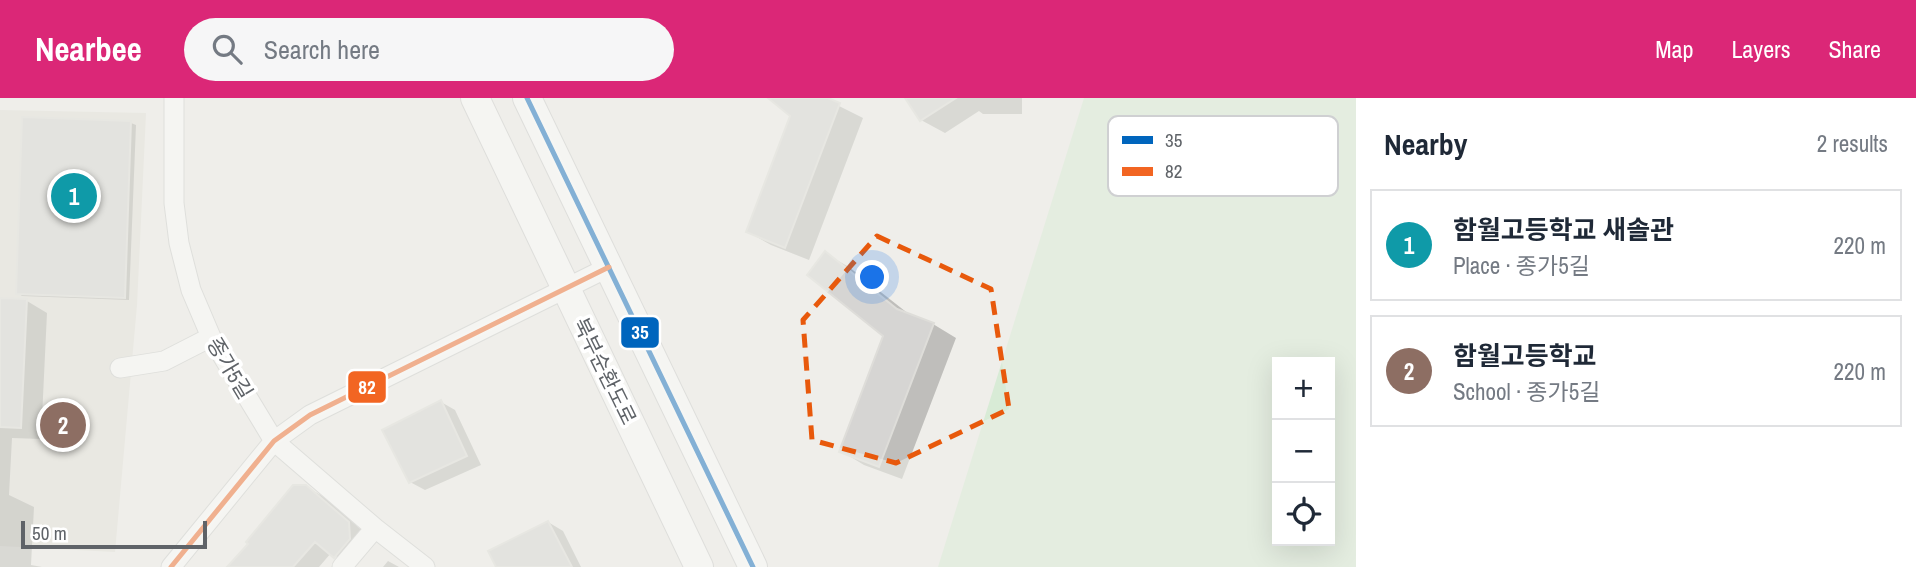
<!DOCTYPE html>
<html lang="en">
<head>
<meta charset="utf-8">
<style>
	:root { --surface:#fff; --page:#f6f6f7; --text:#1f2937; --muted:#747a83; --line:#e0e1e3; --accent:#db2777 }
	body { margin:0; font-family:"Archivo Narrow","Noto Sans KR",sans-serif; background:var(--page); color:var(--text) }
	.controls { position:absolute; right:21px; bottom:21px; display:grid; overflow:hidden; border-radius:0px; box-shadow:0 7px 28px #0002 }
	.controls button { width:63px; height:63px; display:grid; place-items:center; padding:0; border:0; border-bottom:2px solid var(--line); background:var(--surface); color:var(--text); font:35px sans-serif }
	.scale { position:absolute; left:21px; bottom:18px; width:186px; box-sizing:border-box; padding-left:7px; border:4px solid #5f6368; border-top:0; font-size:19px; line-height:24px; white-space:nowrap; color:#5f6368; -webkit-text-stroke:5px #fff; paint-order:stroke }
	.you { position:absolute; left:873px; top:180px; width:24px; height:24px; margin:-18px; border:5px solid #fff; border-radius:50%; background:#1a73e8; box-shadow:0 0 0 10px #1a73e833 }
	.badge { display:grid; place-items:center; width:46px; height:46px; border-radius:50%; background:var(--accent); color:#fff; font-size:23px; font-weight:700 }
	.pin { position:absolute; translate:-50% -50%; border:4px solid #fff; box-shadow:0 2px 7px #0006 }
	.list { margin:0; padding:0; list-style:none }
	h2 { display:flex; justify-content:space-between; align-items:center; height:91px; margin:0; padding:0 28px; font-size:30px }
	h2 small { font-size:23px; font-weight:400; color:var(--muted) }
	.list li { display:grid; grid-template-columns:46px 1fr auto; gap:21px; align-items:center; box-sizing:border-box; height:112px; margin:0 14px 14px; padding:0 14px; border:2px solid var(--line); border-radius:0px }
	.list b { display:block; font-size:26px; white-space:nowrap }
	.list p { margin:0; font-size:23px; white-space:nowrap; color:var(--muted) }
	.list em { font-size:23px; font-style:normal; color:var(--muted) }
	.icon { flex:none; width:38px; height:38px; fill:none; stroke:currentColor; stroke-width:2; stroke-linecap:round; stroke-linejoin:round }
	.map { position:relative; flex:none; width:1356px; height:469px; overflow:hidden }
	header { display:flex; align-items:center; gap:42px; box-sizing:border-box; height:98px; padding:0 35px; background:var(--accent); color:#fff }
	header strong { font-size:33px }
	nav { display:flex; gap:38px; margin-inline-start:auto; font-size:24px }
	.search { width:490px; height:63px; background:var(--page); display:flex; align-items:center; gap:18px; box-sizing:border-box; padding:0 24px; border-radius:38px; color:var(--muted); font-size:26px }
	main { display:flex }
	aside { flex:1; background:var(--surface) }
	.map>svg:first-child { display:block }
	.education { fill:#e2e0da }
	.green { fill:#d8ebd6; fill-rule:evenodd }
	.shadow { fill:#0003 }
	.building { fill:#d6d5d3; stroke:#deddd9; stroke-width:2 }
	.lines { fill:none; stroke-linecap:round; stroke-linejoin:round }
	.street-casing { stroke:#cbcccc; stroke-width:21 }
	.secondary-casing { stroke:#cacacb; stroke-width:30 }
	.street { stroke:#fdfcfc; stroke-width:19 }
	.secondary { stroke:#fdfcfc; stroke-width:28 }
	.bus-1-casing { stroke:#fff; stroke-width:10 }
	.bus-2-casing { stroke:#fff; stroke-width:10 }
	.bus-1 { stroke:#0065bd; stroke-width:5 }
	.bus-2 { stroke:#f26522; stroke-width:5 }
	.marked { fill:none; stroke:#e8590c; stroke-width:5; stroke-dasharray:14 9; stroke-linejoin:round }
	.labels { text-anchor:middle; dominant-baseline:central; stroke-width:7; stroke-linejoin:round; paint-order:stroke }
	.street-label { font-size:21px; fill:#5f6368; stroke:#fff }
	.key { fill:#fff; stroke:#cfd0d2; stroke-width:2 }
	.key-label { font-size:19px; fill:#5f6368 }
	.line-badge { stroke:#fff; stroke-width:2.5 }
	.badge-label { font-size:19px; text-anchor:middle; font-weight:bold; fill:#fff }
</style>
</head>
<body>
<header>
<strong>Nearbee</strong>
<div class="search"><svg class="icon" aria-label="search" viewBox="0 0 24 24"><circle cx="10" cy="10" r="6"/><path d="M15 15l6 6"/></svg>Search here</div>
<nav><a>Map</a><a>Layers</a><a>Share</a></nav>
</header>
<main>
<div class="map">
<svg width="1356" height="469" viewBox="0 0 1356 469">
	<rect width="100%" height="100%" fill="#efeeea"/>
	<!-- education -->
	<path class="education" d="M0 12 146 15 137 207 115 454 0 448Z"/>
	<!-- green -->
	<path class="green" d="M1084 0H1356V469H938ZM1277 264H1330V443H1277Z"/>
	<!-- shadow -->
	<path class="shadow" d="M770 0H823L863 20 809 162 771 147 748 134 792 17Z
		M907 0H1022V16H983L979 13 945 35 921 22Z
		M131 25 136 27 129 202 22 198 18 195Z
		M826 156 849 169 910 217 933 226 956 240 902 381 864 367 841 353 885 237Z
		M0 202 27 203 47 215 41 341 12 340 9 397 34 409 31 467 42 469H0Z
		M441 304 455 312 481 367 425 392 410 384Z
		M305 388 324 399 366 436 352 468 331 455 319 469H229Z
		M548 424 563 433 581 469H498Z
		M388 463 399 469H383Z"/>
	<!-- building -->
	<path class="building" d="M768 0H828L840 5 785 150 746 134 790 18Z
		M905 0H956L920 23Z
		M22 19 131 23 125 200 16 196Z
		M825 153 897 211 934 225 879 369 839 354 883 238 807 177Z
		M0 200 27 201 21 330 0 329Z
		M441 302 467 358 409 385 382 332Z
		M293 387H306L349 424 350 441 334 460 315 444 293 469H227L248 446 246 444Z
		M548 423 572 469H496L488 453Z"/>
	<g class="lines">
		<!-- street casing -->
		<g class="street-casing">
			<path id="street" d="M174 0V105L179 145 191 192 211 239 274 343 375 430 425 469
				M120 270 164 263 211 239
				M171 469 274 343 310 317 609 169
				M342 469 375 430"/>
		</g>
		<!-- secondary casing -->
		<g class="secondary-casing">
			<path id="secondary" d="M475 0 699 469
				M527 0 753 469"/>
		</g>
		<!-- street -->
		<use href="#street" class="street"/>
		<!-- secondary -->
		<use href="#secondary" class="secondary"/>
		<!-- bus-1 casing -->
		<g class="bus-1-casing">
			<path id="bus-1" d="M527 0 753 469"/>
		</g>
		<!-- bus-2 casing -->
		<g class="bus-2-casing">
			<path id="bus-2" d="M171 469 274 343 310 317 609 169"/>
		</g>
		<!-- bus-1 -->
		<use href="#bus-1" class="bus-1"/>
		<!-- bus-2 -->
		<use href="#bus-2" class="bus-2"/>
	</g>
	<!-- marked area -->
	<path d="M0 0H1356V469H0ZM877 138 991 191 1009 311 896 365 812 342 803 222Z" fill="#efeeea" fill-opacity=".55" fill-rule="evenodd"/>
	<path class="marked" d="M877 138 991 191 1009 311 896 365 812 342 803 222Z"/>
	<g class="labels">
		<!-- street labels -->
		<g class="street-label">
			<text transform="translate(230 270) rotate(59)">종가5길</text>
			<text transform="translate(605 273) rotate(64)">북부순환도로</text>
		</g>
	</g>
	<!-- legend -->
	<rect x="1108" y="18" width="230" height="80" rx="10" class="key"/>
	<rect x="1122" y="38" width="31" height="8" fill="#0065bd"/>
	<rect x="1122" y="69" width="31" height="9" fill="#f26522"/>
	<g class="key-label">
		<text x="1165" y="49">35</text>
		<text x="1165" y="80">82</text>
	</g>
	<g class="line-badge">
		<rect x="620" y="218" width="40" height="33" rx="7" fill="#0065bd"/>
		<rect x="347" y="272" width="40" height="34" rx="7" fill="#f26522"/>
	</g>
	<g class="badge-label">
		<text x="640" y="241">35</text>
		<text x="367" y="296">82</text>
	</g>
</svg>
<div class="controls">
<button>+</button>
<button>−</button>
<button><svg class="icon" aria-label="locate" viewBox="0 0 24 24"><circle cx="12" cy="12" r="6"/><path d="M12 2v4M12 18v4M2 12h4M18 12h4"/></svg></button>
</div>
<div class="scale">50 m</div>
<div class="you"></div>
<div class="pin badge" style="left:74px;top:98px;background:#0f9aa8">1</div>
<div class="pin badge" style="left:63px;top:327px;background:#8d6e63">2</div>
</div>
<aside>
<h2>Nearby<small>2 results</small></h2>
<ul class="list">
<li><span class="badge" style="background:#0f9aa8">1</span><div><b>함월고등학교 새솔관</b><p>Place · 종가5길</p></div><em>220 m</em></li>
<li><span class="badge" style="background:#8d6e63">2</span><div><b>함월고등학교</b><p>School · 종가5길</p></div><em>220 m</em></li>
</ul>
</aside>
</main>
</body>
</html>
